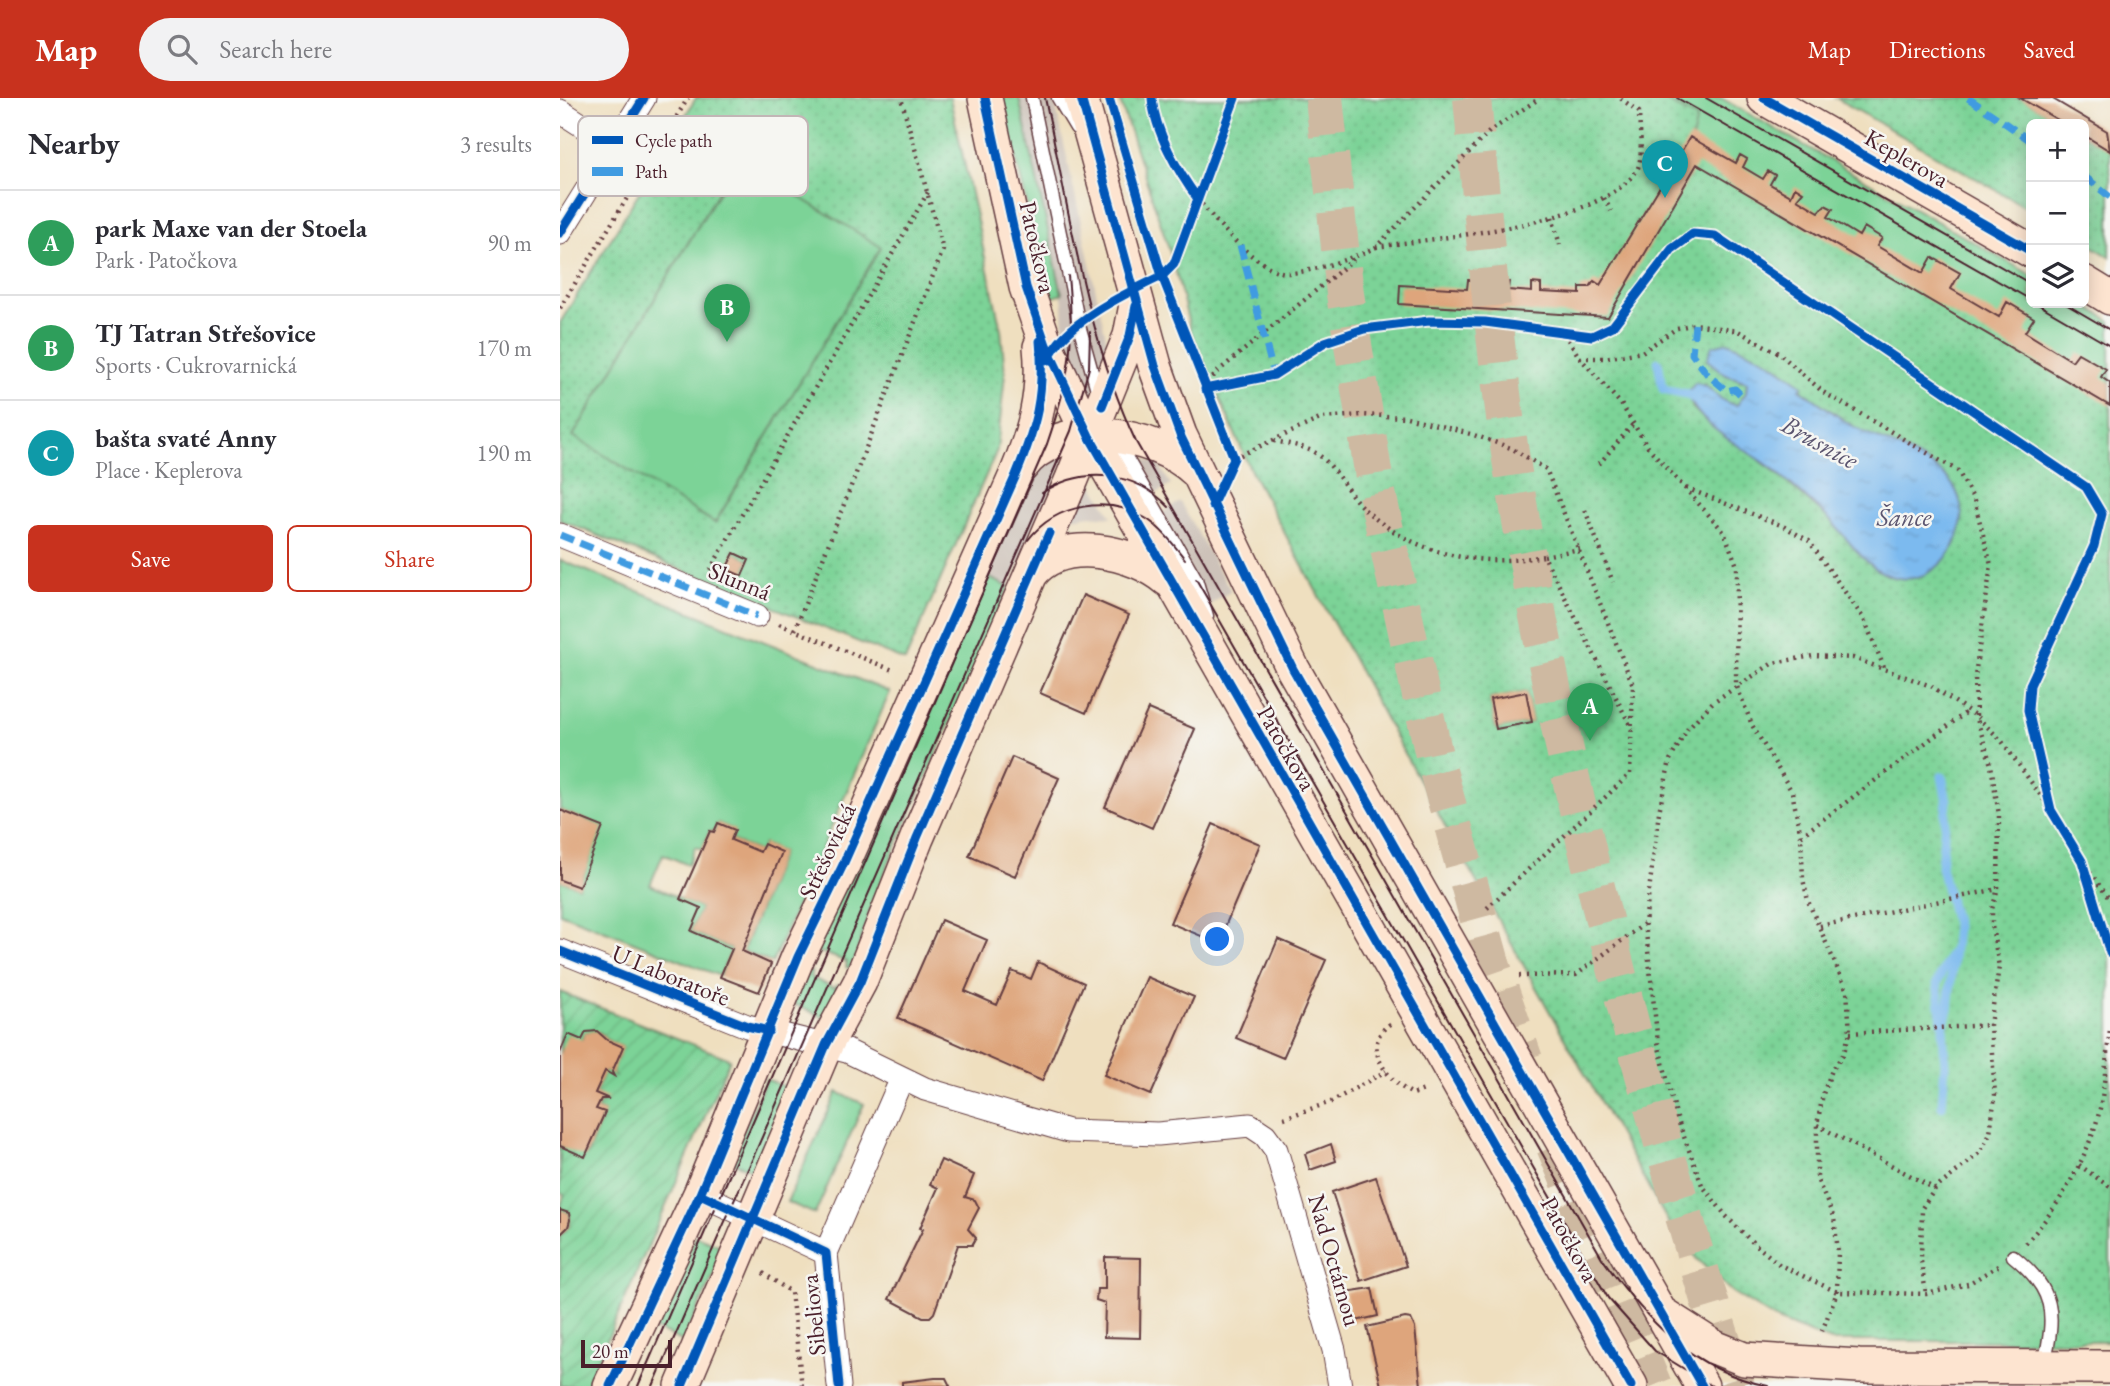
<!DOCTYPE html>
<html lang="en">
<head>
<meta charset="utf-8">
<style>
	:root { --surface:#fff; --page:#f2f2f3; --text:#2b2b33; --muted:#7c7c81; --line:#e1e1e2; --accent:#c8321e }
	body { margin:0; font-family:"EB Garamond",serif; background:var(--page); color:var(--text) }
	.controls { position:absolute; right:21px; top:21px; display:grid; overflow:hidden; border-radius:10px; box-shadow:0 4px 18px #0003 }
	.controls button { width:63px; height:63px; display:grid; place-items:center; padding:0; border:0; border-bottom:2px solid var(--line); background:var(--surface); color:var(--text); font:35px sans-serif }
	.scale { position:absolute; left:21px; bottom:18px; width:91px; box-sizing:border-box; padding-left:7px; border:4px solid #4a1f2b; border-top:0; font-size:19px; line-height:24px; white-space:nowrap; color:#4a1f2b; -webkit-text-stroke:5px #f6f6f2; paint-order:stroke }
	.you { position:absolute; left:658px; top:842px; width:24px; height:24px; margin:-18px; border:5px solid #fff; border-radius:50%; background:#1a73e8; box-shadow:0 0 0 10px #1a73e833 }
	.badge { display:grid; place-items:center; width:46px; height:46px; border-radius:50%; background:var(--accent); color:#fff; font-size:23px; font-weight:700 }
	.pin { position:absolute; translate:-50% -58px; filter:drop-shadow(0 2px 4px #0008) }
	.pin::after { content:''; position:absolute; top:37px; width:24px; height:21px; background:inherit; clip-path:polygon(0 0,100% 0,50% 100%) }
	.list { margin:0; padding:0; list-style:none }
	h2 { display:flex; justify-content:space-between; align-items:center; height:91px; margin:0; padding:0 28px; font-size:30px }
	h2 small { font-size:23px; font-weight:400; color:var(--muted) }
	.list li { display:grid; grid-template-columns:46px 1fr auto; gap:21px; align-items:center; box-sizing:border-box; height:105px; padding:0 28px; border-top:2px solid var(--line) }
	.list b { display:block; font-size:26px; white-space:nowrap }
	.list p { margin:0; font-size:23px; white-space:nowrap; color:var(--muted) }
	.list em { font-size:23px; font-style:normal; color:var(--muted) }
	.actions { display:flex; gap:14px; padding:21px 28px }
	.actions a { flex:1; padding:16px 0; border:2px solid var(--accent); border-radius:10px; text-align:center; font-size:24px; color:var(--accent) }
	.actions .main { background:var(--accent); color:#fff }
	.icon { flex:none; width:38px; height:38px; fill:none; stroke:currentColor; stroke-width:2; stroke-linecap:round; stroke-linejoin:round }
	.map { position:relative; flex:none; width:1550px; height:1288px; overflow:hidden }
	header { display:flex; align-items:center; gap:42px; box-sizing:border-box; height:98px; padding:0 35px; background:var(--accent); color:#fff }
	header strong { font-size:33px }
	nav { display:flex; gap:38px; margin-inline-start:auto; font-size:24px }
	.search { width:490px; height:63px; background:var(--page); display:flex; align-items:center; gap:18px; box-sizing:border-box; padding:0 24px; border-radius:38px; color:var(--muted); font-size:26px }
	main { display:flex }
	aside { flex:1; background:var(--surface) }
	.map>svg:first-child { display:block }
	.railway { fill:#cdc2b9 }
	.grass { fill:#7cd397; stroke:#637961; stroke-width:2 }
	.park { fill:url(#park-dots); stroke:#637961; stroke-width:2; fill-rule:evenodd }
	.garden { fill:url(#garden-furrows); stroke:#637961; stroke-width:2 }
	.water { fill:url(#water-ripples); stroke:#626c8d; stroke-width:2 }
	.lines { fill:none; stroke-linecap:round; stroke-linejoin:round }
	.stream { stroke:#7bbaef; stroke-width:9 }
	.building { fill:#dea57b }
	.highway-tunnel { stroke:#ceb9a1; stroke-width:38; stroke-dasharray:38 19; stroke-linecap:butt }
	.lane-casing { stroke:#633c41; stroke-width:15 }
	.street-casing { stroke:#633c41; stroke-width:25 }
	.secondary-casing { stroke:#633c41; stroke-width:36 }
	.path { stroke:#633c41; stroke-width:4.5; stroke-dasharray:2 5; stroke-linecap:butt }
	.lane { stroke:#fff; stroke-width:12 }
	.street { stroke:#fff; stroke-width:23 }
	.secondary { stroke:#fde4d0; stroke-width:33 }
	.tram { stroke:#4a1f2b; stroke-width:2 }
	.quiet { stroke:#409be1; stroke-width:7; stroke-dasharray:14 7; stroke-linecap:butt }
	.cycleway-casing { stroke:#f6f6f2; stroke-width:13 }
	.cycleway { stroke:#0057b8; stroke-width:9 }
	.labels { text-anchor:middle; dominant-baseline:central; stroke-width:5; stroke-linejoin:round; paint-order:stroke }
	.street-label { font-size:24px; fill:#4a1f2b; stroke:#f6f6f2 }
	.water-label { font-size:26px; font-style:italic; fill:#5b5570; stroke:#f6f6f2 }
	.key { fill:#f6f6f2; stroke:#c2b6b6; stroke-width:2 }
	.key-label { font-size:19px; fill:#4a1f2b }
</style>
</head>
<body>
<header>
<strong>Map</strong>
<div class="search"><svg class="icon" aria-label="search" viewBox="0 0 24 24"><circle cx="10" cy="10" r="6"/><path d="M15 15l6 6"/></svg>Search here</div>
<nav><a>Map</a><a>Directions</a><a>Saved</a></nav>
</header>
<main>
<aside>
<h2>Nearby<small>3 results</small></h2>
<ul class="list">
<li><span class="badge" style="background:#2e9e5b">A</span><div><b>park Maxe van der Stoela</b><p>Park · Patočkova</p></div><em>90 m</em></li>
<li><span class="badge" style="background:#2e9e5b">B</span><div><b>TJ Tatran Střešovice</b><p>Sports · Cukrovarnická</p></div><em>170 m</em></li>
<li><span class="badge" style="background:#0f9aa8">C</span><div><b>bašta svaté Anny</b><p>Place · Keplerova</p></div><em>190 m</em></li>
</ul>
<div class="actions"><a class="main">Save</a><a>Share</a></div>
</aside>
<div class="map">
<svg width="1550" height="1288" viewBox="0 0 1550 1288">
	<defs>
		<pattern id="park-dots" width="8" height="8" patternUnits="userSpaceOnUse" patternTransform="scale(1.75)"><rect width="8" height="8" fill="#7cd397"/><path d="M2 2h.1M6 6h.1" fill="none" stroke="#6db582" stroke-width="1.8" stroke-linecap="round"/></pattern>
		<pattern id="garden-furrows" width="10" height="10" patternUnits="userSpaceOnUse" patternTransform="scale(1.75)"><rect width="10" height="10" fill="#7cd397"/><path d="M-1 1l2-2M0 10L10 0M9 11l2-2" fill="none" stroke="#6db582"/></pattern>
		<pattern id="water-ripples" width="26" height="14" patternUnits="userSpaceOnUse" patternTransform="scale(1.75)"><rect width="26" height="14" fill="#7bbaef"/><path d="M2 4q2-2 4 0t4 0M15 11q2-2 4 0t4 0" fill="none" stroke="#6c9fcd"/></pattern>
	</defs>
	<rect width="100%" height="100%" fill="#f6f6f2"/>
	<filter id="ink" filterUnits="userSpaceOnUse"><feTurbulence type="fractalNoise" baseFrequency=".0143" numOctaves="2"/><feDisplacementMap in="SourceGraphic" scale="14" xChannelSelector="R" yChannelSelector="G"/><feConvolveMatrix kernelMatrix="1 2 1 2 8 2 1 2 1" color-interpolation-filters="sRGB"/></filter>
	<filter id="wash" filterUnits="userSpaceOnUse"><feTurbulence type="fractalNoise" baseFrequency=".00686" numOctaves="4" result="noise"/><feDisplacementMap in="SourceGraphic" scale="28" xChannelSelector="R" yChannelSelector="G"/><feGaussianBlur stdDeviation="1.57" result="paint"/><feColorMatrix in="noise" values="0 0 0 0 0 0 0 0 0 0 0 0 0 0 0 0 0 1.4 0 .05"/><feComposite in="paint" operator="in"/></filter>
	<g filter="url(#wash)">
		<rect width="100%" height="100%" fill="#efdfbf"/>
		<!-- railway -->
		<path class="railway" d="M459 0H494L550 258 531 301 504 241 503 205Z
			M509 352 449 489 423 477 465 380Z
			M555 352 598 365 611 387 583 403Z
			M528 377 552 419 530 417 512 420Z
			M620 404 671 493 643 511 591 421Z"/>
		<!-- grass -->
		<path class="grass" d="M442 0H459L502 196 489 201Z
			M1100 0H1161L1471 177V205H1519L1550 222V287L1131 45 1136 20Z
			M179 60 322 149 155 425 12 339Z
			M0 462 330 594 212 865 183 853 222 754 204 746 200 754 171 742 174 732 158 725 154 734 150 733 142 751 135 749 128 767 103 756 90 787 141 810 131 833 172 851 160 878 0 815V782L19 789 42 729 0 712Z
			M423 477 449 489 313 801 292 871 286 869 287 864 261 854 258 857 252 854Z
			M243 871 252 874 250 879 274 890 276 887 284 890 270 922 229 904Z
			M206 981 232 992 197 1074 170 1063Z
			M277 994 304 1006 255 1116 227 1104Z
			M136 1138 166 1150 122 1246V1243L96 1231 93 1234Z"/>
		<!-- park -->
		<path class="park" d="M136 0H390L441 232 445 276 437 352 345 563 0 422V225ZM178 61 321 149 155 425 13 338ZM174 455 189 462 182 478 167 471Z
			M559 0H1100L1137 20 1131 45 1550 287V1243H1271L1217 1222 1172 1194 1137 1161 1111 1129 844 655 691 373 631 234 614 166ZM1166 277 1242 287 1240 291 1288 325 1358 480 1330 478 1306 462 1269 421 1213 372 1147 324 1132 309 1144 286 1164 305 1177 307 1186 295 1187 284ZM966 594 972 624 936 631 930 601Z
			M1276 0H1461L1506 26H1471V112Z
			M1524 37 1550 52V159L1524 143Z"/>
		<!-- garden -->
		<path class="garden" d="M0 894 170 961 27 1288H0V1137C8 1132 12 1124 9 1115L0 1112 4 1097 0 1095V1048L27 1057 44 1014 36 1011 44 1000 35 995 45 973 54 977 52 974 62 949 47 942 39 934H26L22 942 0 955Z"/>
		<!-- water -->
		<path class="water" d="M1168 244 1207 262 1243 287 1240 291C1256 302 1272 314 1288 325 1317 343 1373 359 1392 386 1422 427 1379 495 1330 478 1304 469 1287 439 1268 420 1251 404 1232 387 1213 371 1184 349 1141 331 1127 296L1135 285C1154 287 1156 305 1177 307L1186 295 1187 284 1166 277 1147 262 1152 248Z"/>
		<g class="lines">
			<!-- stream -->
			<path class="stream" d="M1098 264 1103 291 1127 296 1135 301
				M1382 924 1377 885 1391 855
				M1382 1008 1385 967 1383 929 1388 911 1396 828 1381 769 1387 703 1382 678"/>
		</g>
		<g id="blocks">
			<!-- building -->
			<path class="building" d="M1460 0H1491L1547 33 1550 53 1524 37V26H1505Z
				M1130 39 1176 65 1180 57 1187 61 1183 69 1203 81 1208 73 1215 77 1210 86 1231 98 1235 89 1243 94 1237 101 1259 114 1265 107 1273 111 1268 119 1299 138 1304 129 1322 140 1317 148 1363 175 1372 159 1400 175 1391 191 1439 219 1447 204 1474 220 1465 234 1512 263 1518 255 1546 271 1541 279 1550 285V308L1137 66 1048 219 839 206 840 187 907 191 908 182H916L915 191 940 192V183L949 184 948 192 972 194V185L981 186V194L1020 196V189H1030L1034 183 1040 187Z
				M174 455 189 462 182 478 166 471Z
				M523 497 569 517 526 615 480 595Z
				M966 594 972 624 936 631 930 601Z
				M588 611 635 631 592 730 545 709Z
				M452 659 499 680 455 778 409 758Z
				M0 712 43 729 19 789 0 782Z
				M158 725 175 732 171 742 200 754 204 746 222 754 182 853 211 866 199 894 160 879 172 851 131 833 141 810 120 801 150 733 154 734Z
				M653 726 700 746 658 845 610 825Z
				M381 822 427 842 405 893 437 907 452 873 471 881 478 864 524 885 482 983 338 920Z
				M718 841 766 862 723 960 676 940Z
				M587 879 634 899 591 997 544 977Z
				M37 933 47 942 63 949 52 974 54 978 45 973 35 995 49 1001H41L36 1011 45 1014 25 1059 0 1048V955L8 936 22 942 26 934Z
				M771 1046 776 1063 750 1072 745 1056Z
				M381 1062 414 1077 405 1099 415 1102 419 1110 408 1131 416 1140 412 1147H398L374 1215 370 1219H363L329 1201 363 1131 360 1130 378 1090 370 1086Z
				M816 1079 846 1168 801 1183 772 1094Z
				M0 1112 9 1115 10 1122 8 1129 0 1137Z
				M545 1159 581 1160 580 1240 544 1239 545 1205 536 1202 537 1191H545Z
				M812 1190 818 1218 791 1224 785 1194Z
				M845 1220 851 1221 855 1230 861 1288H821L807 1229Z
				M375 1280H386L390 1288H342V1284Z"/>
		</g>
	</g>
	<g filter="url(#ink)">
		<use href="#blocks" fill-opacity="0" stroke="#633c41" stroke-width="2"/>
		<g class="lines">
			<!-- highway-tunnel -->
			<path class="highway-tunnel" d="M764 0 785 196 815 386 875 662 932 869 964 962
				M912 0C923 119 933 238 950 355 999 672 1079 983 1176 1288
				M995 1048 1093 1288"/>
			<!-- lane casing -->
			<g class="lane-casing">
				<path id="lane" d="M472 0 519 227 539 299
					M498 0 516 30
					M558 345 636 481 647 518
					M1453 1158C1495 1192 1496 1215 1484 1266"/>
			</g>
			<!-- street casing -->
			<g class="street-casing">
				<path id="street" d="M0 13 54 48
					M0 135 84 0
					M0 437 197 518
					M0 853 187 928 287 953 365 991 508 1033 598 1036 690 1027 705 1037 716 1052 774 1252 780 1288
					M140 1096 266 1155 279 1288
					M266 1155 342 980"/>
			</g>
			<!-- secondary casing -->
			<g class="secondary-casing">
				<path id="secondary" d="M425 0 466 189 486 247 529 338 1071 1288
					M521 0 595 268 620 337 733 571 1142 1288
					M1204 0 1471 153
					M1524 184 1550 200
					M461 369C497 318 595 334 636 373
					M471 476C502 437 574 453 608 482
					M1104 1217 1154 1249 1184 1261 1299 1268 1550 1269
					M50 1288 140 1096 238 859 282 769 456 377C474 334 485 297 480 249
					M122 1288 266 947 300 884 357 740 512 381 570 238 576 207"/>
			</g>
			<!-- path -->
			<path class="path" d="M592 0C594 27 611 62 626 84 642 110 697 175 728 175 750 175 796 159 816 149L930 33 980 0
				M1044 100 1051 113
				M992 119 1000 147
				M816 149C879 139 1043 127 1077 72 1084 59 1079 29 1079 14L1060 0
				M0 210 128 0
				M1004 236 1020 260 1061 306 1088 349 1164 434 1177 468 1176 586 1192 627 1232 694 1241 738 1243 781 1248 803 1287 893 1290 935 1283 957 1272 972 1263 996 1257 1027V1081L1274 1120 1278 1153 1277 1194 1261 1236
				M1020 260H1044L1082 254 1117 230 1135 226 1178 233 1220 256 1263 294 1398 373 1414 402 1431 467 1415 578 1416 618 1431 667 1439 717 1438 791 1432 811V828L1439 869 1430 927 1435 997 1430 1035 1420 1055 1375 1091 1362 1110 1361 1163 1366 1196
				M645 291 656 275 794 161
				M714 343C728 346 747 348 760 358 777 371 788 396 804 411 855 457 918 470 984 458L1072 631
				M674 360 762 320 802 317 847 319 914 337 951 350 986 371 1073 587 1070 676 925 812
				M1039 366 1074 325
				M1126 390 1223 428 1249 443 1304 521 1325 572
				M1025 412 1053 484
				M984 458 1020 451
				M150 472 368 94
				M219 526 335 573
				M235 532 383 152 341 0
				M1241 738 1408 613
				M1522 763 1550 802
				M1260 828 1438 791
				M959 878 1016 877 1084 826
				M830 926C799 947 828 984 853 996L867 991
				M1290 935 1430 927
				M724 1020 771 1004 826 973
				M1257 1027 1375 1091
				M1519 1067 1550 1089
				M1466 1145C1495 1113 1521 1071 1535 1029 1545 1000 1545 963 1550 932
				M1438 1168 1408 1186 1366 1196 1277 1194 1220 1167 1190 1142 1166 1118 1142 1087 1117 1020 1098 945 1085 825 1099 714 1110 662 1128 630 1153 604 1213 565 1253 558 1293 560 1371 588 1416 618 1441 642 1491 712
				M203 1175 231 1194 242 1288"/>
			<!-- lane -->
			<use href="#lane" class="lane"/>
			<!-- street -->
			<use href="#street" class="street"/>
			<!-- secondary -->
			<use href="#secondary" class="secondary"/>
			<!-- tram -->
			<path class="tram" d="M485 0C510 115 526 237 576 344L1042 1160C1084 1220 1132 1273 1208 1288
				M1117 0 1471 202
				M1146 0 1471 186
				M1476 205 1550 248
				M1504 205 1550 232
				M482 395C523 368 575 373 609 409
				M468 442C496 405 549 397 587 421 603 432 614 447 625 461
				M636 481 1048 1200 1095 1253 1152 1288
				M78 1288 487 346C510 279 515 248 508 178
				M93 1288 511 333 529 270 530 234"/>
			<!-- quiet -->
			<path class="quiet" d="M1408 0 1471 43
				M1524 78 1550 99
				M680 147 714 277
				M1135 226 1132 256 1148 277 1167 293 1175 291 1180 296
				M0 437 197 518"/>
			<!-- cycleway casing -->
			<g class="cycleway-casing">
				<path id="cycleway" d="M425 0 466 189 486 247 529 338 1071 1288
					M521 0 595 268 620 337 733 571 1142 1288
					M592 0C595 34 618 74 638 101
					M1204 0 1471 153
					M0 135 84 0
					M488 262C503 225 566 195 602 178L549 0
					M645 291 714 277 765 244 804 231 869 223 925 224 1032 238 1053 228 1112 151 1133 136 1155 138 1526 389 1542 416 1534 448 1470 587 1468 612 1491 712 1522 763 1550 855
					M542 308 570 238 576 208
					M652 408 674 360 602 178 614 166 675 0
					M0 853 187 928 209 933
					M140 1096 266 1155 279 1288
					M50 1288 140 1096 238 859 282 769 456 377C476 329 485 296 480 243
					M122 1288 266 947 300 884 357 740 489 435"/>
			</g>
			<!-- cycleway -->
			<use href="#cycleway" class="cycleway"/>
		</g>
	</g>
	<g class="labels">
		<!-- street labels -->
		<g class="street-label">
			<text transform="translate(1347 60) rotate(30)">Keplerova</text>
			<text transform="translate(478 149) rotate(77)">Patočkova</text>
			<text transform="translate(180 483) rotate(22)">Slunná</text>
			<text transform="translate(727 650) rotate(60)">Patočkova</text>
			<text transform="translate(267 753) rotate(-65)">Střešovická</text>
			<text transform="translate(111 877) rotate(22)">U Laboratoře</text>
			<text transform="translate(1010 1141) rotate(61)">Patočkova</text>
			<text transform="translate(775 1162) rotate(74)">Nad Octárnou</text>
			<text transform="translate(253 1217) rotate(-96)">Sibeliova</text>
		</g>
		<!-- water labels -->
		<g class="water-label">
			<text transform="translate(1260 344) rotate(29)">Brusnice</text>
			<text x="1344" y="419">Šance</text>
		</g>
	</g>
	<!-- legend -->
	<rect x="18" y="18" width="230" height="80" rx="10" class="key"/>
	<rect x="32" y="38" width="31" height="8" fill="#0057b8"/>
	<rect x="32" y="69" width="31" height="9" fill="#409be1"/>
	<g class="key-label">
		<text x="75" y="49">Cycle path</text>
		<text x="75" y="80">Path</text>
	</g>
</svg>
<div class="controls">
<button>+</button>
<button>−</button>
<button><svg class="icon" aria-label="layers" viewBox="0 0 24 24"><path d="M12 4l9 5-9 5-9-5zM3 14l9 5 9-5"/></svg></button>
</div>
<div class="scale">20 m</div>
<div class="you"></div>
<div class="pin badge" style="left:1030px;top:643px;background:#2e9e5b">A</div>
<div class="pin badge" style="left:167px;top:244px;background:#2e9e5b">B</div>
<div class="pin badge" style="left:1105px;top:100px;background:#0f9aa8">C</div>
</div>
</main>
</body>
</html>
